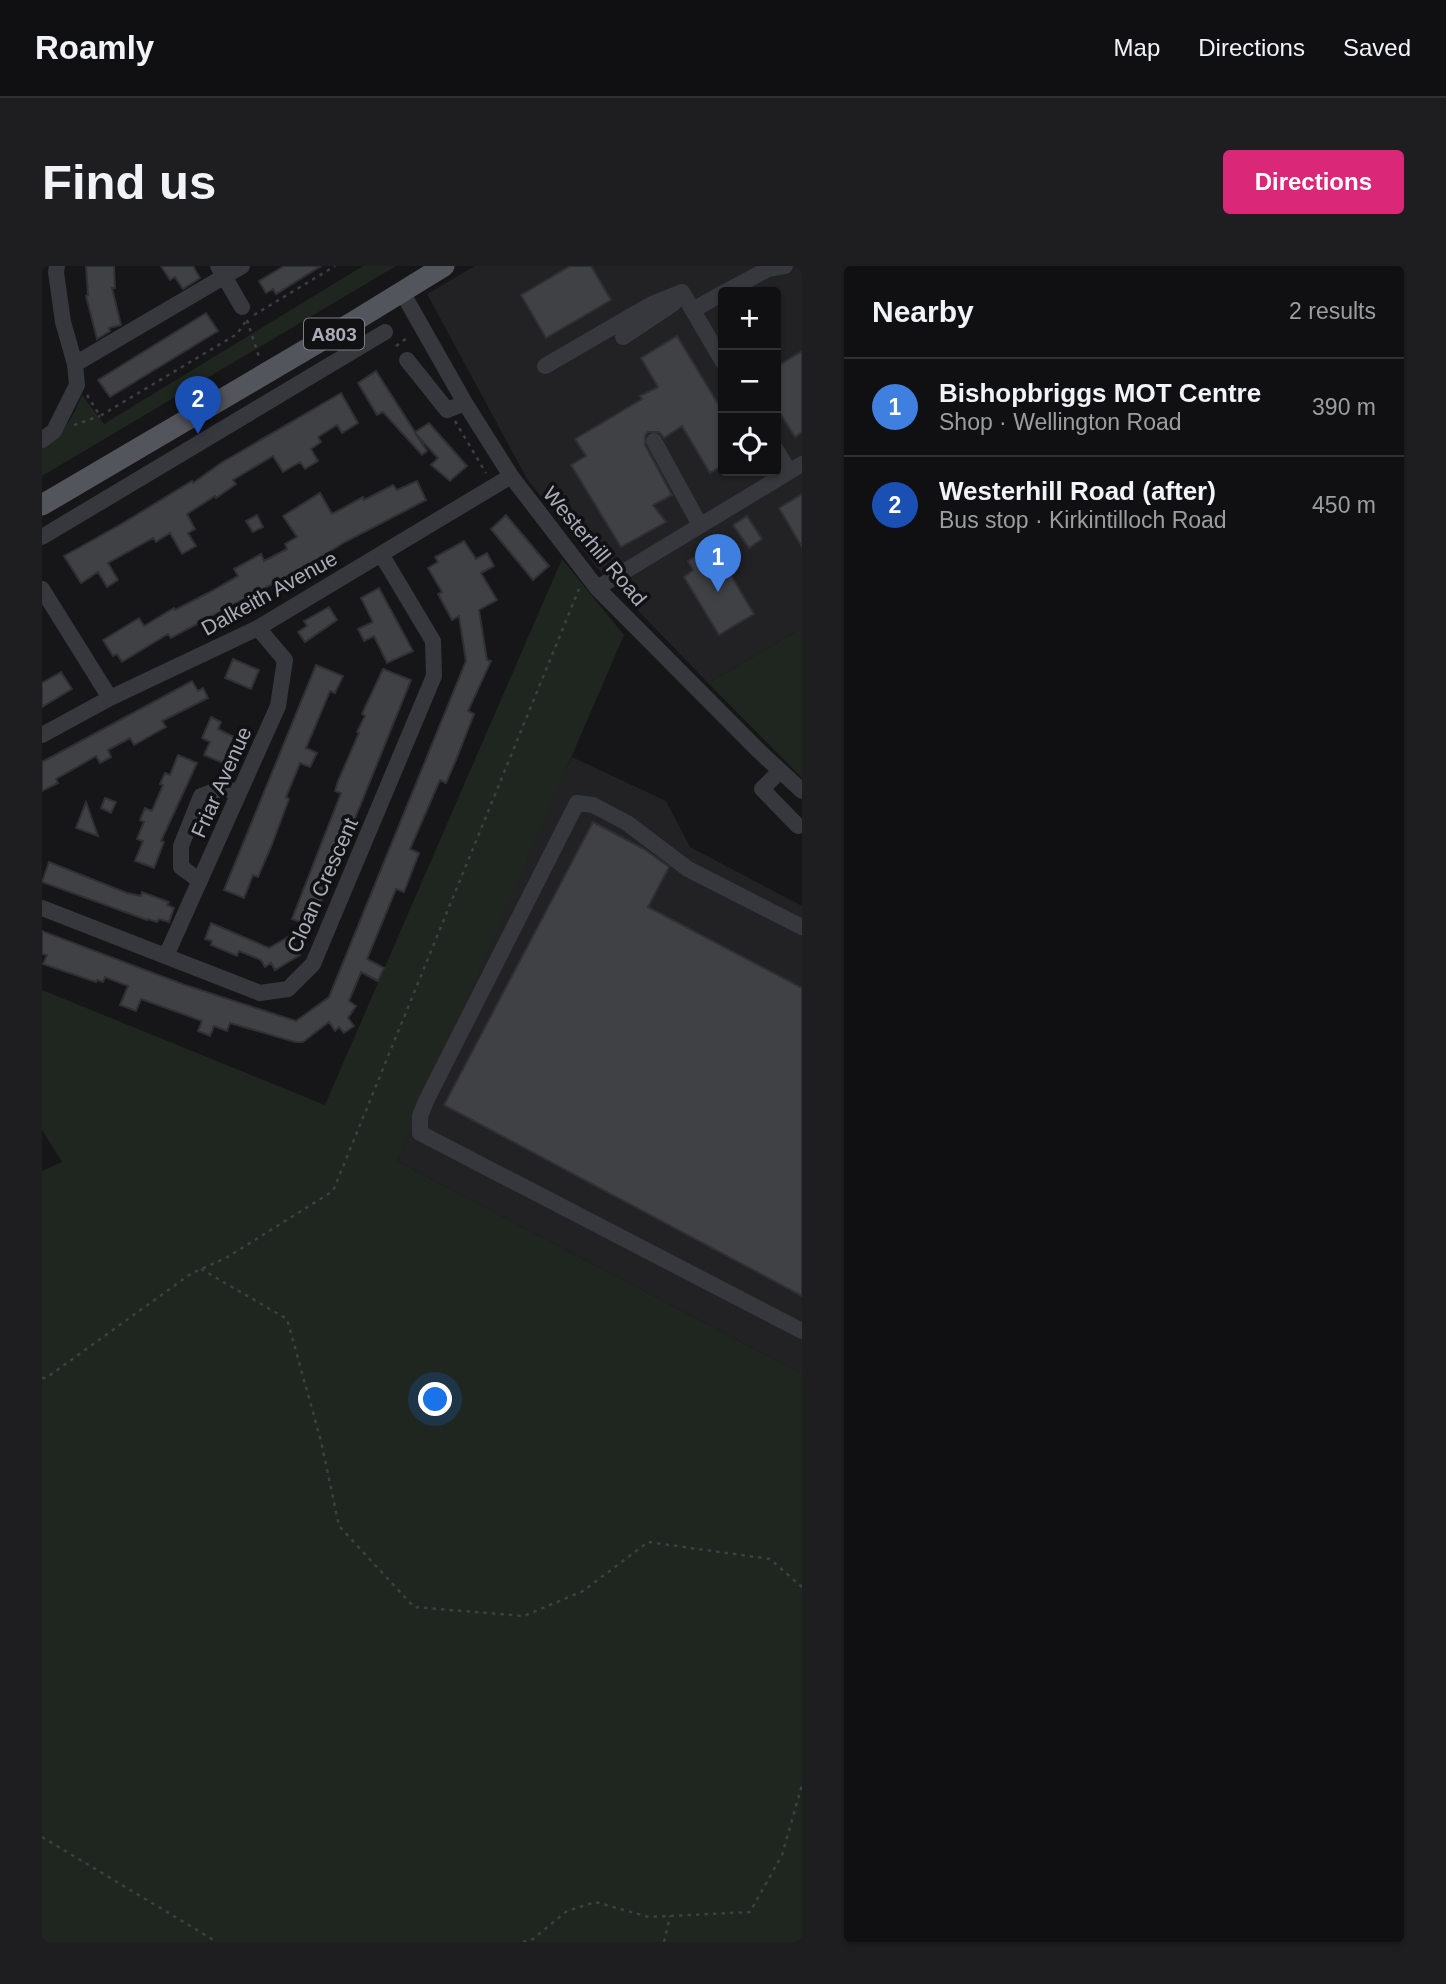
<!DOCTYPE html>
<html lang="en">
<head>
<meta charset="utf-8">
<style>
	:root { --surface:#101012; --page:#1e1e20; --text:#f1f3f6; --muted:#9c9d9f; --line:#303032; --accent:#db2777 }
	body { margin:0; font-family:Helvetica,sans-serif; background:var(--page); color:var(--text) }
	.controls { position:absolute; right:21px; top:21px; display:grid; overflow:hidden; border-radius:7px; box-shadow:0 2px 5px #0004 }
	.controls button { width:63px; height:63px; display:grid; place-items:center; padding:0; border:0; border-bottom:2px solid var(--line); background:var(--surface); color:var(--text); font:35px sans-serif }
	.you { position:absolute; left:394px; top:1134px; width:24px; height:24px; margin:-18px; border:5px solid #fff; border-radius:50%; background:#1a73e8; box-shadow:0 0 0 10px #1a73e833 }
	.badge { display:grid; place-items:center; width:46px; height:46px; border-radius:50%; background:var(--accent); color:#fff; font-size:23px; font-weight:700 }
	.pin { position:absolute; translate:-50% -58px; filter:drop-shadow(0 2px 4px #0008) }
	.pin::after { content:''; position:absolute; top:37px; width:24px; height:21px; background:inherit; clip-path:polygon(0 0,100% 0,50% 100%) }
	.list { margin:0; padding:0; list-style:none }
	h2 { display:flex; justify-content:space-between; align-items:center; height:91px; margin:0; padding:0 28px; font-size:30px }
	h2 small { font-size:23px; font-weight:400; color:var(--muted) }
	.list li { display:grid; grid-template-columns:46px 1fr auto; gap:21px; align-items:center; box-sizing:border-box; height:98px; padding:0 28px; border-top:2px solid var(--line) }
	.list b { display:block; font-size:26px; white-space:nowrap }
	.list p { margin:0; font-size:23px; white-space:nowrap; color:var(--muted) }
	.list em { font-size:23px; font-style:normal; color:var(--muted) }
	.icon { flex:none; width:38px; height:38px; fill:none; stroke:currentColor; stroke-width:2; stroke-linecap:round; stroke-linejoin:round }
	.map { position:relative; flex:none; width:760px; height:1676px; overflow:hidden; border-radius:7px }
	header { display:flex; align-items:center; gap:42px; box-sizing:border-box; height:98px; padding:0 35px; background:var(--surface); border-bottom:2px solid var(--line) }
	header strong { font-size:33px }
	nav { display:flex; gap:38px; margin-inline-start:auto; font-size:24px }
	.intro { display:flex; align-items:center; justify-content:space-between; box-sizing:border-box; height:168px; padding:0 42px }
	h1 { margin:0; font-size:49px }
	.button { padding:18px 32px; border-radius:7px; background:var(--accent); color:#fff; font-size:24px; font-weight:700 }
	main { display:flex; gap:42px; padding:0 42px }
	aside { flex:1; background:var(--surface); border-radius:7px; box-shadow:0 2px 5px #0004 }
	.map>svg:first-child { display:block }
	.built { fill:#222225; fill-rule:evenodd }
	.green { fill:#1e261f }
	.building { fill:#404145; stroke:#303034; stroke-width:2 }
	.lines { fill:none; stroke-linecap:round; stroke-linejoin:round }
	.path { stroke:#3d3f44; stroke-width:2.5; stroke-dasharray:3.5 5; stroke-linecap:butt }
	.minor { stroke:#37383d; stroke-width:16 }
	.major { stroke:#53555c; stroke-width:21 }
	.labels { text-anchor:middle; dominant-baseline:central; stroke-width:7; stroke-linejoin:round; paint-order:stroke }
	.shield { fill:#111113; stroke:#7b7e86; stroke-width:2 }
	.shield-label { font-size:19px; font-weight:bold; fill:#a8adb8 }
	.street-label { font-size:21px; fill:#a8adb8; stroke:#111113 }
</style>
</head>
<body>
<header>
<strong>Roamly</strong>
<nav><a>Map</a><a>Directions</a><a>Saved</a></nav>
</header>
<div class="intro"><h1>Find us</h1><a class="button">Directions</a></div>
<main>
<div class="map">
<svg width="760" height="1676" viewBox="0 0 760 1676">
	<rect width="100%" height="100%" fill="#161618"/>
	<!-- built -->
	<path class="built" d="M433 0H760V362L666 417 556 303 485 213 385 28ZM681 26H734V205H681Z
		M530 491 624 535 648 581 760 640V1108L355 895 365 871V828Z"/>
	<!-- green -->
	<path class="green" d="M321 0H354L0 210V181C21 169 31 151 40 129L62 158Z
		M520 293 582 369 355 895 760 1108V1676H0V905L20 896 0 864V724L283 839Z
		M760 362V512L666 417Z"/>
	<!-- building -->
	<path class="building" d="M44 0H72L73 22H70L79 59 67 62 68 65 55 73 44 30 46 29Z
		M119 0H151L158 12 141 23 133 11 128 14Z
		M242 0H279L234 28 231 23 224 27 217 15Z
		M528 0H549L569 34 504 72 479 29Z
		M164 47 176 65 68 131 56 114Z
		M635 70 681 146V199L668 207 640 160 622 172 617 166H606L603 170V179L630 229 611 239 624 256 579 281 529 199 544 190 533 173 600 133 598 130 616 121 599 92Z
		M760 85V166L753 171 734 141V101Z
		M334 105 373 166 387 157 425 200 408 215 389 199 396 192 373 167 385 185 380 189 341 146 335 149 316 117Z
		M299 127 316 157 300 167 295 159 276 171 279 176 269 183 276 195 263 203 258 196 241 206 231 190 191 214 194 218 174 232 173 230 145 248 153 263 146 267 154 280 140 288 128 267 114 276 111 272 66 297 76 314 65 321 56 306 39 317 22 290 81 257 150 215 151 217 179 197Z
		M375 215 384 234 301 277 273 295 129 372 126 368 80 396 75 388 71 390 61 374 97 352 102 360 132 342 133 344 166 327 196 310 192 303 219 288 222 295 245 283 243 278 255 271 241 250 278 227 290 248 321 231 322 234 351 219 355 224Z
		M760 228V281L737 242Z
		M215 249 221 261 211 266 204 255Z
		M464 249 507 300 491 314 449 263Z
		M705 250 720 273 707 282 691 259Z
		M422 275 434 293 445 287 452 300 439 307 455 334 437 344 445 394 449 395 426 445 432 448 414 494 404 517 398 514 368 583 377 587 362 626 354 623 325 693 342 702 336 715 319 706 307 735 314 740 306 752 312 760 302 767 297 761 293 765 287 756 261 776H253L188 757 185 765 172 760 168 770 156 765 160 755 99 733 94 745 78 739 86 720 63 711 61 716 55 714 54 716 1 698 5 689 0 688V665L143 719 254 755 287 731 424 395 417 350 410 354 396 328 400 326 386 302 396 296 393 291Z
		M671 279 712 348 677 369 642 311 651 304 646 295Z
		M337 322 371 385 345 397 332 370 322 375 316 363 331 356 319 332Z
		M287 341 295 354 263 376 256 366 265 360 262 355Z
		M191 393 217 404 209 423 183 412Z
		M274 399 301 410 293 427 288 425 264 482 275 487 268 501 258 497 244 531 247 533 229 581 216 611 211 609 202 632 182 624Z
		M341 403 369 414 269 661 250 653 299 527 293 525 296 515 317 467 315 466 323 450 320 448Z
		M19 406 30 423 0 441V417Z
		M150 415 156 425 161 422 166 432 120 455 124 461 92 479 88 472 66 484 69 491 58 497 54 490 14 513 16 517 0 525V496Z
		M169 451 179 456 176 463 192 471 181 497 162 489 168 476 160 472Z
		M136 489 155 497 119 575 122 576 112 602 93 595 101 575 95 573 102 556 98 554 103 542 110 545 121 519 118 518 123 507 128 509Z
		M63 532 74 536 69 547 59 542Z
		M44 536 56 570 34 562Z
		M551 556 602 583 627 601 606 641 760 722V1030L402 839Z
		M7 596 85 627 99 630 100 626 127 636 125 639 132 642 127 656 117 653 115 656 106 653 105 654 0 616Z
		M169 657 227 682 248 670 258 689 233 704 229 697 223 701 219 694 197 685 195 690 169 679 170 675 163 673Z"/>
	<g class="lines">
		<!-- path -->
		<path class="path" d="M212 49 293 0
			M205 54 217 91
			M354 80 368 70
			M45 129 58 150 195 68 204 55
			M413 155 444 207
			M32 159 58 150
			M159 1003 245 1053 279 1175 297 1260 372 1341 482 1350 541 1325 606 1276 728 1293 760 1321
			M0 1112H4L150 1007 184 992 291 925 537 323
			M0 1571 175 1676
			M481 1676 491 1673 525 1645 553 1636 607 1651 708 1646 740 1589 760 1519
			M622 1676 628 1650"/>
		<!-- minor -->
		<path class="minor" d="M176 0 200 41
			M360 26 423 137 469 210 555 322 718 486 760 525
			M683 26 726 3 743 0
			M651 44 681 27
			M581 71 632 37
			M365 94 405 144 423 137
			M33 98 200 0
			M503 100 610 38 640 26 681 96
			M0 174 12 165 35 119 33 98 21 56 14 6 15 0
			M612 175 658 259
			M734 184 747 205
			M0 271 343 66
			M555 322 760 198
			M0 323 68 432
			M0 469 68 432 216 362 469 210
			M738 505 720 523 756 560
			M158 615 139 601V580L159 530 178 523 196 525
			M0 642 218 727 246 723 271 698 392 410 391 375 339 288
			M760 661 646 603 585 557 551 539 535 537 385 833 378 850V867L760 1065
			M124 690 236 440 243 394 216 362"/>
		<!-- major -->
		<path class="major" d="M0 239 311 56 402 0"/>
	</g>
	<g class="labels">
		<!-- shield labels -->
		<rect class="shield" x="262" y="52.5" width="60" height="31" rx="5"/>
		<g class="shield-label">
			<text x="292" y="68">A803</text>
		</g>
		<!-- street labels -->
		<g class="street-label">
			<text transform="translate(553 280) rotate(50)">Westerhill Road</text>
			<text transform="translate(227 327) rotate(-29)">Dalkeith Avenue</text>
			<text transform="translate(179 516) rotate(-66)">Friar Avenue</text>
			<text transform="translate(280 619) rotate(-66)">Cloan Crescent</text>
		</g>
	</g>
</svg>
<div class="controls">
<button>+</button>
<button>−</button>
<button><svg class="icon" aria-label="locate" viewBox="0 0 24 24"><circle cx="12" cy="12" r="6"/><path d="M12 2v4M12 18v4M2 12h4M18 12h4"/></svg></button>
</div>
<div class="you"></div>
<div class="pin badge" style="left:676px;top:326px;background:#3f7fe0">1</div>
<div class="pin badge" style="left:156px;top:168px;background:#1a4fb4">2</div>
</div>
<aside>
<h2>Nearby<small>2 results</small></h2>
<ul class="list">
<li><span class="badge" style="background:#3f7fe0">1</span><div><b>Bishopbriggs MOT Centre</b><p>Shop · Wellington Road</p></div><em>390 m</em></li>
<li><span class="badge" style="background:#1a4fb4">2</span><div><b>Westerhill Road (after)</b><p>Bus stop · Kirkintilloch Road</p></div><em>450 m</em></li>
</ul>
</aside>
</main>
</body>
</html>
